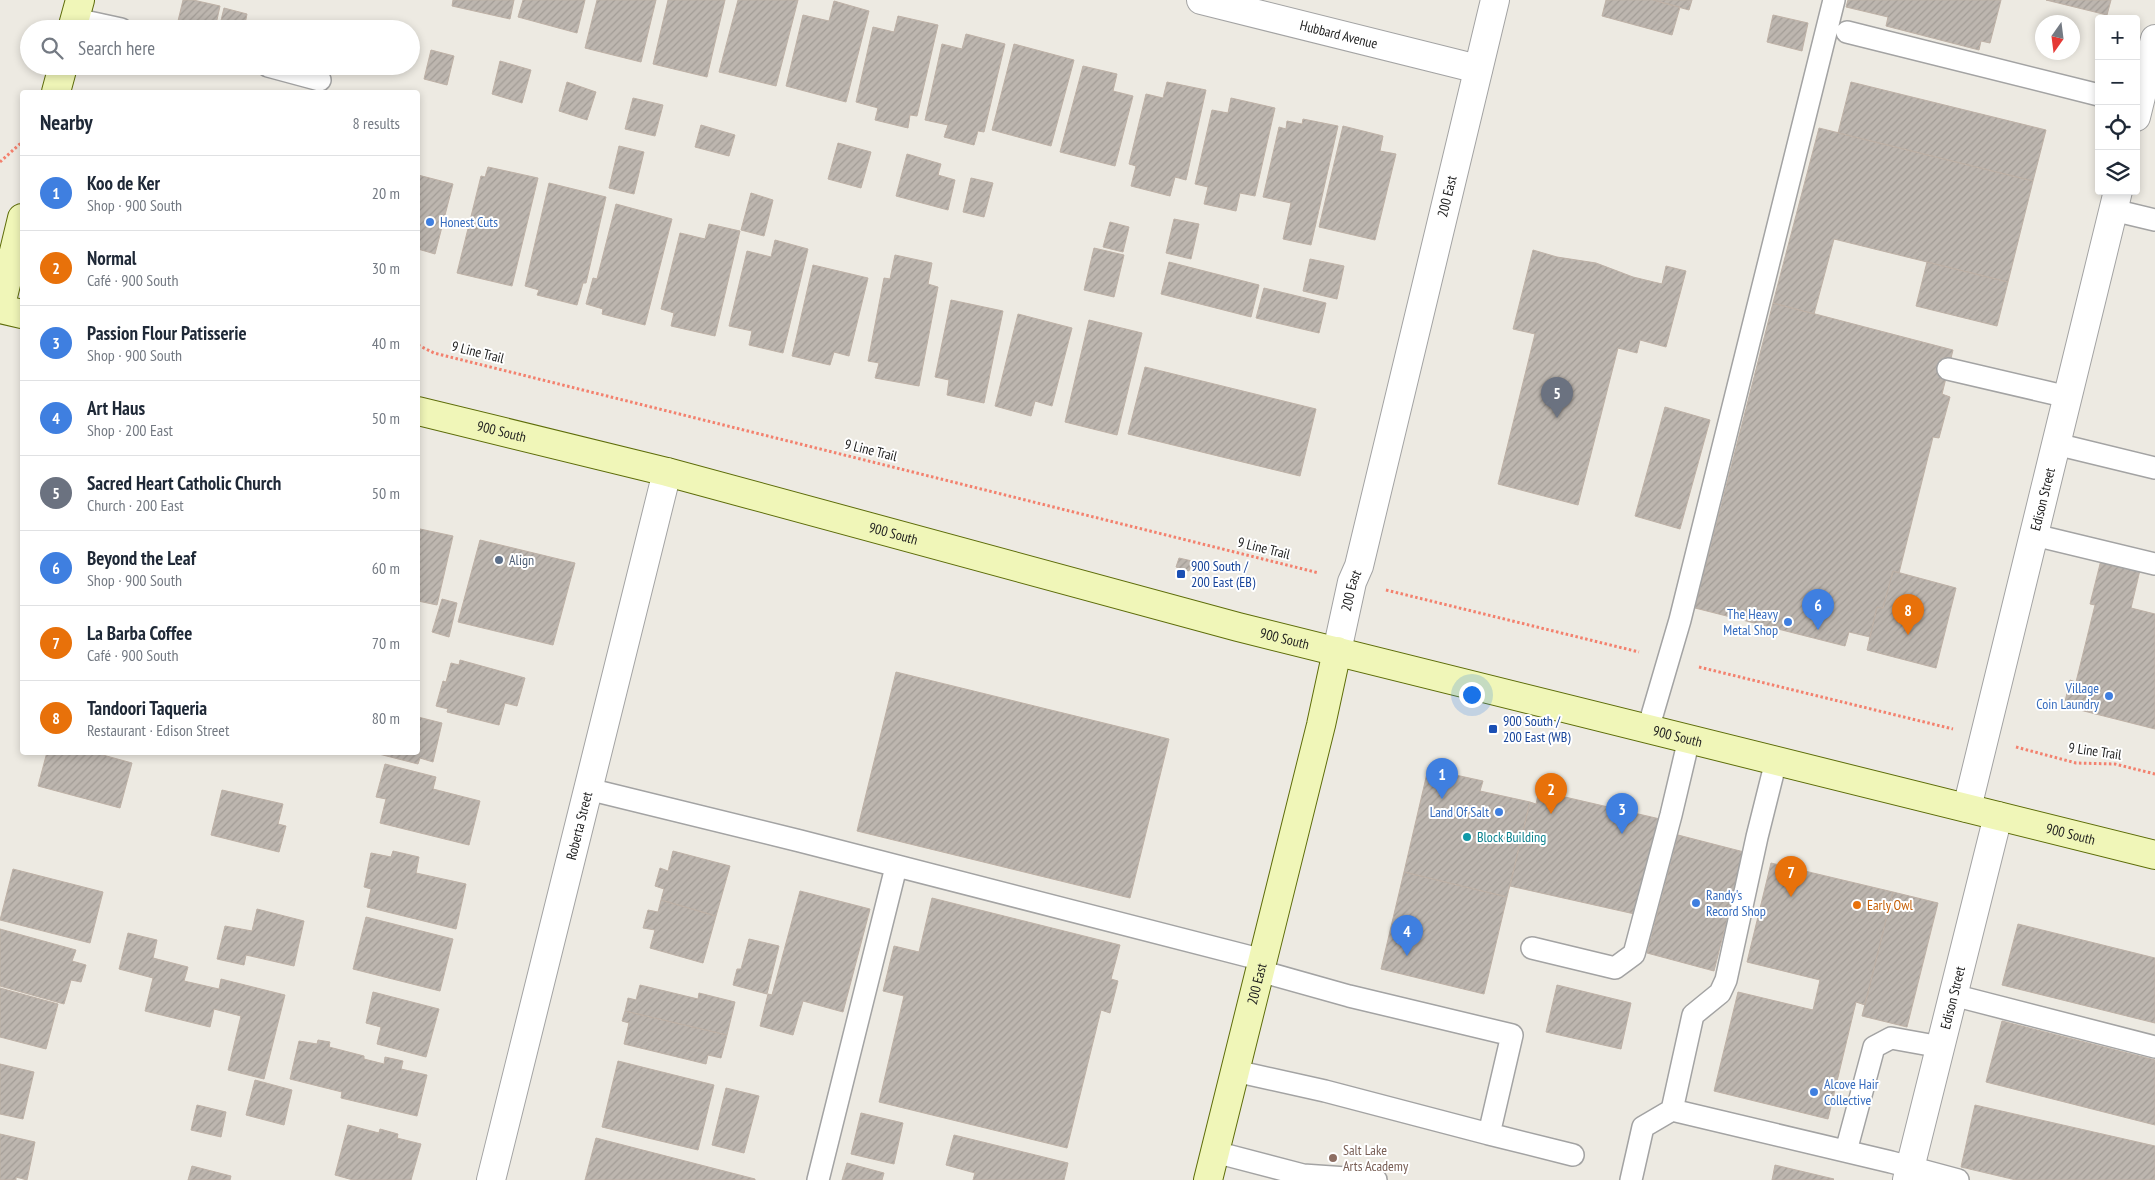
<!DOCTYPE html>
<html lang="en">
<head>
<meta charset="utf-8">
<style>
	:root { --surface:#fff; --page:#f6f6f7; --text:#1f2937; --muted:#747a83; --line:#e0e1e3; --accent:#db2777 }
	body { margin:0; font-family:"PT Sans Narrow",sans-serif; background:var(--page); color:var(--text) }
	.controls { position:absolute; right:15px; top:15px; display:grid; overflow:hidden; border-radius:5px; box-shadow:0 2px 8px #0003 }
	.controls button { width:45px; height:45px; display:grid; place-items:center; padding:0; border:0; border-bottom:1px solid var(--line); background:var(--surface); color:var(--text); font:25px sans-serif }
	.compass { position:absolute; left:2035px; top:15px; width:45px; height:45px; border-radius:50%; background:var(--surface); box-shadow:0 2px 8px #0003; rotate:194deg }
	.you { position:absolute; left:1471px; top:694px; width:18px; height:18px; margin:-12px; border:4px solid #fff; border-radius:50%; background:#1a73e8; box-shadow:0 0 0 8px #1a73e833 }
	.badge { display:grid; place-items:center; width:32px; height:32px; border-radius:50%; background:var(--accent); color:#fff; font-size:16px; font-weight:700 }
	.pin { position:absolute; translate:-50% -41px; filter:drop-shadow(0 1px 2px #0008) }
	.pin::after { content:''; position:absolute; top:26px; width:18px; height:15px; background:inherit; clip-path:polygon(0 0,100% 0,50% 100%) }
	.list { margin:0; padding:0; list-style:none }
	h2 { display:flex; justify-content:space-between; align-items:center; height:65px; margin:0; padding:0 20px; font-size:21px }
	h2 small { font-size:16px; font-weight:400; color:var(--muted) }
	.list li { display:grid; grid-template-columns:32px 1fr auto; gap:15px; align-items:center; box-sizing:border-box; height:75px; padding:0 20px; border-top:1px solid var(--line) }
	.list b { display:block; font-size:19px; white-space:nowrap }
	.list p { margin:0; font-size:16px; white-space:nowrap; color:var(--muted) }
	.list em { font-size:16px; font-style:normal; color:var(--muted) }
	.icon { flex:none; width:28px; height:28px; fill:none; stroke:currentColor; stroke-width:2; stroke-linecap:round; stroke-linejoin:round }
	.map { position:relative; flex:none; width:2155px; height:1180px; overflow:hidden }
	.search { position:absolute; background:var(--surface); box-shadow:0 2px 8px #0003; left:20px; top:20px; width:400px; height:55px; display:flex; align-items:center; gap:12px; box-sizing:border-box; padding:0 18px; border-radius:28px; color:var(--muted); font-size:19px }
	.panel { position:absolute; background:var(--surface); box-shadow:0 2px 8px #0003; left:20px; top:90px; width:400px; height:665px; border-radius:5px }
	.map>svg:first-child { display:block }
	.building { fill:url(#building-hatch); stroke:#beb1a6 }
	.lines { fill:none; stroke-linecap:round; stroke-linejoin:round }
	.lane-casing { stroke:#a3a3a3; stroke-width:24 }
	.street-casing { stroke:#a3a3a3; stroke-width:30 }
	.secondary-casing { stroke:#5e6d0a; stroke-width:30 }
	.path { stroke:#f3816e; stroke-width:3; stroke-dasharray:2.5 2.5; stroke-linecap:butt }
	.lane { stroke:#fff; stroke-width:21 }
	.street { stroke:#fff; stroke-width:28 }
	.secondary { stroke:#f0f6b8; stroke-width:28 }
	.shop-dot { fill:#3f7fe0; stroke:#fff; stroke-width:2 }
	.service-dot { fill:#5c6f8a; stroke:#fff; stroke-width:2 }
	.transit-dot { fill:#1a4fb4; stroke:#fff; stroke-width:2 }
	.culture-dot { fill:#0f9aa8; stroke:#fff; stroke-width:2 }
	.food-dot { fill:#e8710a; stroke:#fff; stroke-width:2 }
	.education-dot { fill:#8d6e63; stroke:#fff; stroke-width:2 }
	.labels { text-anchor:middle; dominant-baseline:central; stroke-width:4; stroke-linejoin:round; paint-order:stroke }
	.street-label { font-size:14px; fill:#1c1c1c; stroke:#fff }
	.shop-label { font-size:14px; fill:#366cbe; stroke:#fff; text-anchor:start }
	.service-label { font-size:14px; fill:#4e5e75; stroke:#fff; text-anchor:start }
	.transit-label { font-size:14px; fill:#164399; stroke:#fff; text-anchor:start }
	.culture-label { font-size:14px; fill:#0d838f; stroke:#fff; text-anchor:start }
	.food-label { font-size:14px; fill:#c56008; stroke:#fff; text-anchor:start }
	.education-label { font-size:14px; fill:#785e54; stroke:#fff; text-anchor:start }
</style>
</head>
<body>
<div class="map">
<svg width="2155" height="1180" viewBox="0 0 2155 1180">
	<defs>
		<pattern id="building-hatch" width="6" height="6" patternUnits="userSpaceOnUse" patternTransform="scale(1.25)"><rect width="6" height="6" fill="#bdb6af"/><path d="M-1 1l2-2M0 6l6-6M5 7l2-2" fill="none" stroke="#a29c96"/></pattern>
	</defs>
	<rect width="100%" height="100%" fill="#edeae2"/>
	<!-- building -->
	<path class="building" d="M183 0H193L220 6 215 29 178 21Z
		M453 0H514L510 19 452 6Z
		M523 0H585L577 33 518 17Z
		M597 0H656L641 62 585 48Z
		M668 0H725L707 77 653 64Z
		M738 0H798L776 86 719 72Z
		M1606 0H1653L1680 7 1672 35 1602 16Z
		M1653 0H1692L1689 10Z
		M1848 0H2001L1990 43 1981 41 1979 50 1886 26 1888 17 1846 7Z
		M2046 0H2111L2107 15Z
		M834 1 869 11 846 102 786 86 803 15 829 21Z
		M224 8 247 14 244 29H219Z
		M1773 15 1808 23 1802 51 1767 42Z
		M898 16 938 25 917 116 910 115 908 128 875 120 878 108 856 102 873 27 894 32Z
		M294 21 328 29H292Z
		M966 34 1005 44 984 132 978 131 974 145 944 137 948 125 925 120 942 44 962 49Z
		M1014 44 1074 60 1051 146 992 130Z
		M431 50 454 56 447 85 424 79Z
		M500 61 531 70 522 103 492 94Z
		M1083 66 1117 74 1113 91 1133 96 1115 166 1060 152Z
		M567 82 596 92 587 120 559 111Z
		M1167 82 1206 90 1186 180 1175 177 1170 196 1131 186 1136 166 1129 164 1146 94 1163 98Z
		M1851 82 2046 130 2033 181 1838 133Z
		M633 98 663 105 655 136 625 129Z
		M1231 98 1275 108 1255 196 1240 193 1236 211 1204 204 1208 187 1195 184 1212 110 1228 113Z
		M1303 119 1338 126 1311 245 1283 239 1291 203 1263 197 1279 127 1286 129 1287 121 1302 124Z
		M701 125 735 135 729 156 695 147Z
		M1343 126 1383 136 1380 151 1396 154 1375 240 1319 227Z
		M1819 128 2033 181 2008 282 1834 239 1814 314 1773 303Z
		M838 143 871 152 861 188 828 179Z
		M619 146 644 152 634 194 609 188Z
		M907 154 941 164 938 175 955 180 948 210 896 196Z
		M488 167 538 178 512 286 457 273 481 176 485 177Z
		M418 175 453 184 435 254 418 249Z
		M971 178 993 183 984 217 963 212Z
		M549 183 606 197 586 283H583L577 305 537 295 539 290 525 286Z
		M751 193 773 200 764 236 741 230Z
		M616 204 672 219 645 325 602 314 603 309 586 304 593 278 597 279Z
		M1174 219 1199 224 1191 259 1166 253Z
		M1110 222 1129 227 1123 252 1103 247Z
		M709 224 740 231 715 336 671 326 674 313 661 309 680 233 705 239Z
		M775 240 808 249 783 353 749 345 752 331 729 326 747 251 771 257Z
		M1094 248 1124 255 1114 297 1084 290Z
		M1533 250 1557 257 1596 263 1633 277 1662 284 1666 266 1686 271 1666 347 1640 340 1637 353 1618 348 1578 505 1498 484 1535 334 1513 329Z
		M895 255 932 263 928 284 938 287 919 386 875 378 879 363 868 361 884 278 890 279Z
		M1310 259 1344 266 1337 299 1303 291Z
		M1169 262 1259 285 1251 317 1161 294Z
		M1927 262 2008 282 1997 326 1916 306Z
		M813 265 868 278 849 356 834 352 830 365 792 356Z
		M1264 288 1326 303 1319 333 1256 318Z
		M951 300 1003 311 984 403 947 395 949 380 935 377Z
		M1773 303 1953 350 1942 394 1950 397 1939 438 1933 437 1899 573 1893 571 1883 608 1877 607 1870 637 1849 632 1845 646 1695 608Z
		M1018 314 1072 328 1052 406 1035 401 1031 416 995 406Z
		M1089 320 1142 333 1117 435 1065 422Z
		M1145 367 1316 409 1300 476 1128 434Z
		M1665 407 1710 420 1680 529 1635 516Z
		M420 529 453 536 437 605 418 601V539Z
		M480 540 575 563 553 645 458 622Z
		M1179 558 1192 561 1189 571 1176 567Z
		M2101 560 2140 570 2131 608 2155 614V729L2064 706 2070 680 2076 682 2095 605 2090 604Z
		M1893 571 1956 588 1936 668 1867 650 1877 607 1883 608Z
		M442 599 457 603 449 637 432 632Z
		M460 660 525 678 517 706 505 703 499 725 447 712 448 709 436 706 443 681 446 682 451 663 459 665Z
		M896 672 1169 739 1130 898 857 831Z
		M418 717 442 723 433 762 420 758 418 764 371 752H418Z
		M47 752H104L103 755 132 763 120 808 38 786Z
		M385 764 436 777 433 789 480 801 469 845 380 823 386 799 376 797Z
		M1428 769 1483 781 1480 791 1530 802 1507 897 1404 872Z
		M222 790 283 804 278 824 286 826 279 852 211 835Z
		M1539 791 1660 819 1639 915 1510 886 1530 802 1536 804Z
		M1678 835 1744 852 1714 971 1647 953Z
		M393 851 419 857 416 873 466 884 456 929 367 907 371 889 364 887 371 853 391 857Z
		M673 851 730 866 716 916 661 900 664 889 655 886 660 868 668 871Z
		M1771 863 1893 892 1865 1005 1856 1002 1828 1119 1714 1091 1738 992 1813 1010 1820 980 1747 962Z
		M13 869 103 892 90 943 0 920Z
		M1404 872 1507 897 1484 994 1381 969Z
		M800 891 870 909 843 1012 803 1001 793 1035 760 1026 768 994 772 995Z
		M1893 892 1938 903 1907 1027 1862 1016Z
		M932 898 1120 945 1111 979 1118 981 1110 1013 1101 1010 1067 1148 879 1102 904 996 883 991 894 946 919 952Z
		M661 900 716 916 703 963 650 948 655 930 643 928 648 910 658 912Z
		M257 909 304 921 294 966 246 955 244 965 217 959 225 926 252 931Z
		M366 917 453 939 440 991 353 969Z
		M2018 924 2155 958V1023L2002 985Z
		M0 929 76 950 72 961 86 965 81 982 71 980 64 1004 0 986Z
		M128 933 157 940 153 958 188 967 184 981 219 989 221 979 285 995 264 1079 228 1070 241 1016 214 1009 210 1027 145 1011 153 978 119 969Z
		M749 939 779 946 767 994 733 985 737 969H741Z
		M640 985 698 999 699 993 735 1002 727 1035 625 1011 628 998 636 1000Z
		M1557 985 1631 1003 1621 1049 1546 1032Z
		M0 988 58 1004 46 1049 0 1037Z
		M373 992 439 1009 426 1057 377 1044 381 1027 366 1023Z
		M625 1011 727 1035 721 1058 708 1055 706 1064 624 1044 629 1023 622 1021Z
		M2002 1021 2155 1060V1125L1986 1082Z
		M318 1040 330 1042 329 1047 364 1056V1059L384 1064 385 1057 403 1061 401 1069 427 1075 417 1116 341 1098 342 1092 290 1079 299 1041 317 1044Z
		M618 1061 714 1085 698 1150 602 1127Z
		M0 1064 34 1072 23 1119 0 1114Z
		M255 1080 292 1090 284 1125 246 1115Z
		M726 1088 759 1096 744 1153 712 1145Z
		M197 1105 226 1112 221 1137 191 1130Z
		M1975 1105 2155 1146V1180H2016L1961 1167Z
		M861 1113 903 1123 894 1164 851 1154Z
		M348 1125 379 1133 380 1129 398 1134 397 1138 421 1144 411 1180H353L335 1175Z
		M0 1134 35 1142 27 1180 16 1177V1180H0Z
		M954 1135 1068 1163 1064 1180H973L975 1173 946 1165Z
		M596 1138 755 1179V1180H585Z
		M847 1163 884 1173 882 1180H842Z
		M1775 1165 1834 1179 1833 1180H1772Z
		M192 1166 231 1176 230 1180H188Z"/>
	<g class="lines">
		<!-- lane casing -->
		<g class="lane-casing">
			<path id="lane" d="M75 19 121 29
				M1847 32 2099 95
				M268 66 320 80
				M2113 210 2155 220
				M1948 369 2068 397
				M2056 444 2155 468
				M2034 535 2155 564
				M1648 729 1680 620 1834 0
				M1776 761 1757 837 1726 980 1720 993 1693 1015 1672 1110 1891 1162 1958 1180
				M588 789 800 841 1263 960
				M1532 948 1615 968 1634 954 1671 815 1689 739
				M1953 995 2155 1047
				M1235 1071 1325 1091 1489 1134 1512 1035 1349 996 1260 971
				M1489 1134 1573 1155
				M1846 1151 1874 1047 1891 1038 1941 1047
				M1215 1152 1303 1175 1376 1180
				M818 1180 896 867
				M1631 1180 1643 1127 1672 1110"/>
		</g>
		<!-- street casing -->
		<g class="street-casing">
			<g id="street">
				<path id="s1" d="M1201 0 1478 69"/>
				<path d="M2136 117 2155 39"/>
				<path id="s2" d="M1337 651 1352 582 1359 566C1404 377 1448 188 1495 0"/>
				<path id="s3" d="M1967 808 2118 191"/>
				<path id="s4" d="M491 1180 667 472"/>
				<path id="s5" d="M1907 1180 1998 816"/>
			</g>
		</g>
		<!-- secondary casing -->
		<g class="secondary-casing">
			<g id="secondary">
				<path d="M72 29 80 0"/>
				<path d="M56 92 63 66"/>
				<path d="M0 309 22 218"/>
				<path d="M0 309 22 314"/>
				<path id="s6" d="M418 411 667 472 1238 627 2155 855"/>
				<path id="s7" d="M1208 1180 1321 725 1337 651"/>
			</g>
		</g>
		<!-- path -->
		<path class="path" d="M0 162 22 142
			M418 345 434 353 1319 573
			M1386 590 1639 652
			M1699 667 1953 729
			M2016 747 2076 763 2115 764 2155 774"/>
		<!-- lane -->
		<use href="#lane" class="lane"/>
		<!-- street -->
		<use href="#street" class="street"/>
		<!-- secondary -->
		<use href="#secondary" class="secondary"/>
	</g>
	<!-- markers -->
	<g class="shop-dot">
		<circle cx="430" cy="222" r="5"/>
		<circle cx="1788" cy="622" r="5"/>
		<circle cx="2109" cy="696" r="5"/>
		<circle cx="1499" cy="812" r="5"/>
		<circle cx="1696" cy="903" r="5"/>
		<circle cx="1814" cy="1092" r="5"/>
	</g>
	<circle class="service-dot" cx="499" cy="560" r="5"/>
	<g class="transit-dot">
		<rect x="1176" y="569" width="10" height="10" rx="2.5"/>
		<rect x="1488" y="724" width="10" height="10" rx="2.5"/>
	</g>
	<circle class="culture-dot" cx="1467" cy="837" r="5"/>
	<circle class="food-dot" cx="1857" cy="905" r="5"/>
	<circle class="education-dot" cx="1333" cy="1158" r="5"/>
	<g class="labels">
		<!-- street labels -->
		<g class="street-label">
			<text stroke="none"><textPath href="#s1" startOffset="142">Hubbard Avenue</textPath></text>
			<text stroke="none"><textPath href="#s2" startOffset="468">200 East</textPath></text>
			<text transform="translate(478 352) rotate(14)">9 Line Trail</text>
			<text stroke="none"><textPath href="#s6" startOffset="86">900 South</textPath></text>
			<text transform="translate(871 450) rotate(14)">9 Line Trail</text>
			<text stroke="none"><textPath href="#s3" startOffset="318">Edison Street</textPath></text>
			<text stroke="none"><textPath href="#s6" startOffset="491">900 South</textPath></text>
			<text transform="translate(1264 548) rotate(14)">9 Line Trail</text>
			<text stroke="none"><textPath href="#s2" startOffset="62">200 East</textPath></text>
			<text stroke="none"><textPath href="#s6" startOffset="896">900 South</textPath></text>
			<text stroke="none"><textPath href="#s6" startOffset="1301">900 South</textPath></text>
			<text transform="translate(2095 751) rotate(8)">9 Line Trail</text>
			<text stroke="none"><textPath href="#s4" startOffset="365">Roberta Street</textPath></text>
			<text stroke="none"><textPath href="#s6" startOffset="1706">900 South</textPath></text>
			<text stroke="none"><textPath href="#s7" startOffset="202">200 East</textPath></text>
			<text stroke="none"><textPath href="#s5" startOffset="188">Edison Street</textPath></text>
		</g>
		<!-- shop labels -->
		<g class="shop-label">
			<text x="440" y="222">Honest Cuts</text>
			<text x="1778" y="614" text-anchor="end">The Heavy<tspan x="1778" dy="16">Metal Shop</tspan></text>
			<text x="2099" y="688" text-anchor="end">Village<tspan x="2099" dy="16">Coin Laundry</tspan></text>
			<text x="1489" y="812" text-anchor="end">Land Of Salt</text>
			<text x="1706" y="895">Randy's<tspan x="1706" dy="16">Record Shop</tspan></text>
			<text x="1824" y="1084">Alcove Hair<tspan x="1824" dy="16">Collective</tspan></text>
		</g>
		<!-- service labels -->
		<g class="service-label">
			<text x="509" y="560">Align</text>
		</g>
		<!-- transit labels -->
		<g class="transit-label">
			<text x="1191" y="566">900 South /<tspan x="1191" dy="16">200 East (EB)</tspan></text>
			<text x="1503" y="721">900 South /<tspan x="1503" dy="16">200 East (WB)</tspan></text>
		</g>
		<!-- culture labels -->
		<g class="culture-label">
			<text x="1477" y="837">Block Building</text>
		</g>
		<!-- food labels -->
		<g class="food-label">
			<text x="1867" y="905">Early Owl</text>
		</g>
		<!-- education labels -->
		<g class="education-label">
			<text x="1343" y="1150">Salt Lake<tspan x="1343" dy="16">Arts Academy</tspan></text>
		</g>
	</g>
</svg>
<div class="controls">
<button>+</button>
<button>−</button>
<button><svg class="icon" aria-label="locate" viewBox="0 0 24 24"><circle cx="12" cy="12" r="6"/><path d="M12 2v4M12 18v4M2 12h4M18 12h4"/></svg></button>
<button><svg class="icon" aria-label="layers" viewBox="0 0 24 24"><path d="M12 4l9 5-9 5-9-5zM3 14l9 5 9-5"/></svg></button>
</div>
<svg class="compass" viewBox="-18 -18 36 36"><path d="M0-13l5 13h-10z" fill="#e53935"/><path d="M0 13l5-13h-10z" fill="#747a83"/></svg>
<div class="you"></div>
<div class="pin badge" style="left:1442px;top:799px;background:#3f7fe0">1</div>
<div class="pin badge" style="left:1551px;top:814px;background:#e8710a">2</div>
<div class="pin badge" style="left:1622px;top:834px;background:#3f7fe0">3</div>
<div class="pin badge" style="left:1407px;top:956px;background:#3f7fe0">4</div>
<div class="pin badge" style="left:1557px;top:418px;background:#6b7280">5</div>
<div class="pin badge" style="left:1818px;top:630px;background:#3f7fe0">6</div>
<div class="pin badge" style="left:1791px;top:897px;background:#e8710a">7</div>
<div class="pin badge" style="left:1908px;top:635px;background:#e8710a">8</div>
<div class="search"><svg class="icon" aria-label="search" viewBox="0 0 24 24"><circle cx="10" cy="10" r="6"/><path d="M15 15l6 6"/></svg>Search here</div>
<section class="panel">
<h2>Nearby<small>8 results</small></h2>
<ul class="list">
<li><span class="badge" style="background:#3f7fe0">1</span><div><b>Koo de Ker</b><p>Shop · 900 South</p></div><em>20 m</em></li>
<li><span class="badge" style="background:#e8710a">2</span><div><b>Normal</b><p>Café · 900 South</p></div><em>30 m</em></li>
<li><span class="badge" style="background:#3f7fe0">3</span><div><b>Passion Flour Patisserie</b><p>Shop · 900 South</p></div><em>40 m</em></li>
<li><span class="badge" style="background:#3f7fe0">4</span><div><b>Art Haus</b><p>Shop · 200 East</p></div><em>50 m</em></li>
<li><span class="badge" style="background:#6b7280">5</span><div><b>Sacred Heart Catholic Church</b><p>Church · 200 East</p></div><em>50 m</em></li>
<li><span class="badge" style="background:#3f7fe0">6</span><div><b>Beyond the Leaf</b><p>Shop · 900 South</p></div><em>60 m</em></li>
<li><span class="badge" style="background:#e8710a">7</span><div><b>La Barba Coffee</b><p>Café · 900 South</p></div><em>70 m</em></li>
<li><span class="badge" style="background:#e8710a">8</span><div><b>Tandoori Taqueria</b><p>Restaurant · Edison Street</p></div><em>80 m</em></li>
</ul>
</section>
</div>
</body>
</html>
